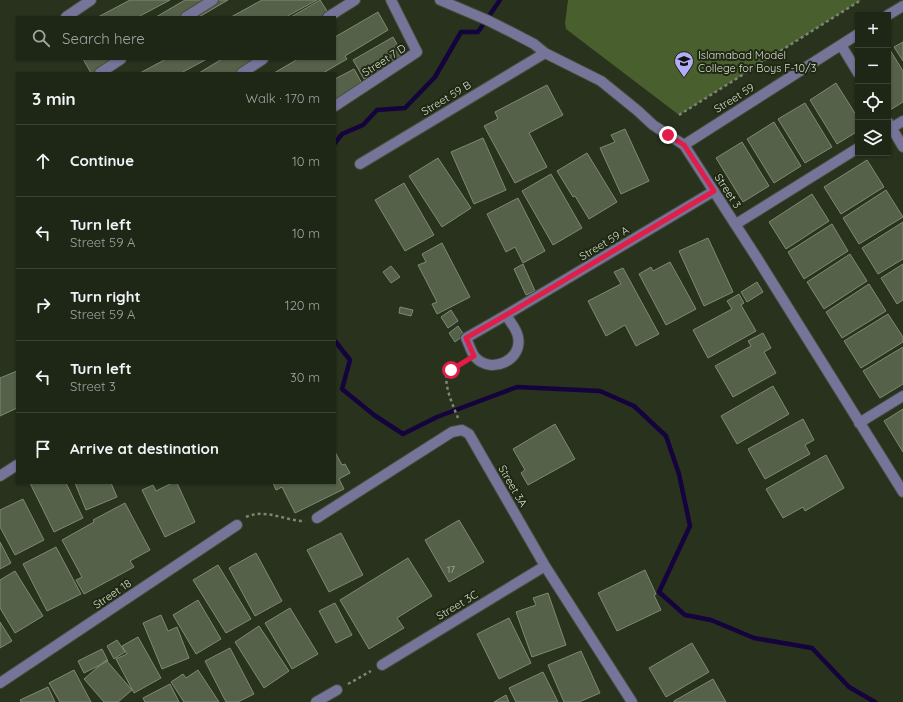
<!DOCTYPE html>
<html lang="en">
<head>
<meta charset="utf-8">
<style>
	:root { --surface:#1e2616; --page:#2b3223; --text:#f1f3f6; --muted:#a1a5a1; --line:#3c4335 }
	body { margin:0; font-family:Quicksand,sans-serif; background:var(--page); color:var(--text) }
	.controls { position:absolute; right:12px; top:12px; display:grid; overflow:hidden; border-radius:0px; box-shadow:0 1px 3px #0004 }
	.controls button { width:36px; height:36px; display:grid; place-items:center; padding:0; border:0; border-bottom:1px solid var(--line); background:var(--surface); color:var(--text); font:20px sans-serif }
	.stop { position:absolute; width:12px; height:12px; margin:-9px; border:3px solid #e11d48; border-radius:50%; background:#fff }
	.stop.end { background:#e11d48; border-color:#fff; box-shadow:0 1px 4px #0008 }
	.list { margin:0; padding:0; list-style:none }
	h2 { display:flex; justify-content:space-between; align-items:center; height:52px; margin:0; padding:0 16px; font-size:17px }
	h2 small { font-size:13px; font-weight:400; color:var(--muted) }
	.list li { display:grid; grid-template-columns:26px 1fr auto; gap:12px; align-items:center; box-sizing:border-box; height:72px; padding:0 16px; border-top:1px solid var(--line) }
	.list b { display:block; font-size:15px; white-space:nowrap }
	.list p { margin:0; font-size:13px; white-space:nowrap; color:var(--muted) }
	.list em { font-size:13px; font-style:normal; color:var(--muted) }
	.icon { flex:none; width:22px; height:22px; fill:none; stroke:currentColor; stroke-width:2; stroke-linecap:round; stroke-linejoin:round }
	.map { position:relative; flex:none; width:903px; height:702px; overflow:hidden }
	.search { position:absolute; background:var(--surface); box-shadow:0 1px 3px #0004; left:16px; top:16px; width:320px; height:44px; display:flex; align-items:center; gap:10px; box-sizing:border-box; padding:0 14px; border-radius:0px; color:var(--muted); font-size:15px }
	.panel { position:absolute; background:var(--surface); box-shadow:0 1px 3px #0004; left:16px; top:72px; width:320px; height:412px; border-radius:0px }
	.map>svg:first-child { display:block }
	.green { fill:#495f2d }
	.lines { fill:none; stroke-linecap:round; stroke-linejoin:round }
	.stream { stroke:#15033d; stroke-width:4.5 }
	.building { fill:#56614a; stroke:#7e8a71 }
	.minor-casing { stroke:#444e3a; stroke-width:12 }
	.path { stroke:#7d8574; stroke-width:2.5; stroke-dasharray:3 3; stroke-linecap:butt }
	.minor { stroke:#767499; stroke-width:10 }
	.route { stroke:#e11d48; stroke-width:5 }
	.labels { text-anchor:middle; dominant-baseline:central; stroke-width:4; stroke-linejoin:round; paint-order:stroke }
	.number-label { font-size:9px; fill:#b8bfaf }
	.poi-label { font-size:11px; fill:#d8ded1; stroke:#1f2813; text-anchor:start }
	.street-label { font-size:11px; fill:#d8ded1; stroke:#1f2813 }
</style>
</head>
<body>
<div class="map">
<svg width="903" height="702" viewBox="0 0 903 702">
	<rect width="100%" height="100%" fill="#28321d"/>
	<!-- green -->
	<path class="green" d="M568 0H861L679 115 566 29 565 23Z"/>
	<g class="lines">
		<!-- stream -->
		<path class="stream" d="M335 143 342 134 363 125 377 110 405 108 435 77 461 32H478L500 0
			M335 341 350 360 342 389 374 415 403 434 437 417 517 387 600 391 634 406 666 436 679 474 690 526 659 592 685 615 711 620 754 638 812 648 849 687 875 702"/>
	</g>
	<!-- building -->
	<path class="building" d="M130 0H170L138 17H98Z
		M185 0H228L199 17H156Z
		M262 0H317L286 17H231Z
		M320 0 331 17H291Z
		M378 12 388 30 345 56 347 59 323 73H274L298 59H335V37Z
		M393 37 406 60 389 65 364 79 353 60Z
		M903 42V61L894 47Z
		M890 50 903 71V102L890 110 888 107V51Z
		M83 59H125L101 73H91Z
		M166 59H207L181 73H140Z
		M222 59H266L242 73H199Z
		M354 69 364 87 335 103V79Z
		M836 83 858 118V131L837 144 810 100Z
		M547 85 563 115 529 133 547 167 515 183 484 126 498 119 495 112Z
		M805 103 832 147 805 163 778 119Z
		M774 122 801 166 774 183 747 139Z
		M625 129 649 181 621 194 600 148 615 142 611 135Z
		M483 138 506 190 474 204 451 152Z
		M742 142 769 186 743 202 716 158Z
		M587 153 617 202 589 219 575 196 573 197 557 171Z
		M438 158 471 208 442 227 409 176Z
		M867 160 884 187 841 214 824 187Z
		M551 174 582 228 553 245 522 191Z
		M404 183 434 235 405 251 375 200Z
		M886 190 903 217 859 244 843 218Z
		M812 194 829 221 786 249 769 222Z
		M518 198 545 251 523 263 515 247 506 252 487 214Z
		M903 222V259L878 274 862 248Z
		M832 224 848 251 804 279 788 252Z
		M708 238 733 292 704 306 679 251Z
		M442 243 470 297 437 314 432 304 437 302 418 265 426 262 422 254Z
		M850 254 867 281 824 309 807 282Z
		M670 262 696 309 666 325 639 274 651 267 653 271Z
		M523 264 535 291 526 295 514 269Z
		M903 264V300L897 304 881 278Z
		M391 266 400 277 391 283 383 272Z
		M623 268 659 334 636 346 625 325 606 336 588 301 621 284 614 272Z
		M757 282 763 292 747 302 741 292Z
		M869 284 886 311 842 338 826 312Z
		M739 294 744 303 741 305 756 331 708 358 693 330 732 309 727 301Z
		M400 307 413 310 411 316 399 313Z
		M451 310 458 321 448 328 441 317Z
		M888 314 903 337V342L861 368 844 341Z
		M458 326 464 335 455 342 449 333Z
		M763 333 771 348 764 352 776 373 733 397 715 366 751 346 748 341Z
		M903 347V384L880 398 863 371Z
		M17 371V408L0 416V378Z
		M773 386 789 414 737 444 721 416Z
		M903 409V452L884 421Z
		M803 419 814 440 805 445 810 454 765 479 748 449Z
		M555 424 575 459 528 485 521 473 525 470 513 449Z
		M335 452 342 465 345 464 350 473 339 479 344 489 295 513 282 487 276 490 273 483H335Z
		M826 455 844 488 805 511 803 507 783 518 766 489Z
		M30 483H66L83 518 54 532Z
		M75 483H111L117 497 86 510Z
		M172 483H177L195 522 165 537 142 490 153 485 156 491Z
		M23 499 44 540 15 555 0 527V510Z
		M125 503 150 550 130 561 134 567 84 594 76 580 82 577 62 540 94 522 93 520Z
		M459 520 484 562 449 582 425 540Z
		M341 533 363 575 329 592 307 550Z
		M0 542 11 563 0 569Z
		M56 547 81 594 47 611 23 564Z
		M256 553 282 601 255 616 229 568Z
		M408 558 432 596 397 618 404 628 369 649 340 600Z
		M218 565 251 619 226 633 193 580Z
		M645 570 656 594 654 595 661 610 617 631 598 593Z
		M15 571 43 616 15 633 0 608V580Z
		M548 593 566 645 532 657 516 612 536 605 533 598Z
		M198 600 221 639 196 654 173 615Z
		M335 603 352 635 336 643 319 611Z
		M290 608 318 654 292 669 265 623Z
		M161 615 168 631 177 627 189 658 162 669 143 623Z
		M509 618 531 663 499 679 477 634Z
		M0 622 12 641 0 648Z
		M259 626 289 671 264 688 235 642Z
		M138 637 161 678 134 693 116 659 127 654 122 646Z
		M117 640 125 652 114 659 107 646Z
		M692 643 709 672 666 697 649 668Z
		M230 648 254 694 238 702H226L205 661Z
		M102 649 108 661 84 673 78 661Z
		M581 651 600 693 579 702H564L548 665Z
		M106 660 132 690 118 702H104L84 679Z
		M74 670 91 702H60L49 683Z
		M198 670 219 702H184L171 682 183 674 186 678Z
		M543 672 558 702H516L509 688Z
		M713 679 726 702H674V701Z
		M170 684 179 702H145L143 698Z
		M48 687 55 702H21L20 700Z
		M506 695 509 702H494Z"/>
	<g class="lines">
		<!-- minor casing -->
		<g class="minor-casing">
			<path id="minor" d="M440 0 487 20 513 33 534 44 545 53 601 81 638 111 653 125 684 145 757 258 903 492
				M888 15 903 6
				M66 17 91 0
				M186 17 213 0
				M328 17 355 0
				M841 45 858 73
				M100 73 121 59
				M242 73 263 59
				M335 106 417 52 391 0
				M888 122 903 147
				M888 130 903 121
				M684 145 858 34
				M360 164 545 53
				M736 224 858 148
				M506 315C510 322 517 329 518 337 523 360 491 375 475 357 471 352 469 344 466 338L506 315 714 191
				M859 423 903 396
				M0 476 17 465
				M317 518 452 432 462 430 469 434 545 566 632 702
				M382 665 545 566
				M0 683 237 525
				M316 702 337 690"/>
		</g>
		<!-- path -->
		<path class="path" d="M679 115 861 0
			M458 418C454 408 442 382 448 372 451 367 459 365 464 362
			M246 517C266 508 284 521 305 521
			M348 684 371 671"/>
		<!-- minor -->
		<use href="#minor" class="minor"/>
	</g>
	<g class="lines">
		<!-- route -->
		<path class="route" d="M451 370 474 356 466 338 506 315 714 191 684 145 668 135"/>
	</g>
	<!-- icons -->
	<defs>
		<g id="university-pin" transform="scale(1)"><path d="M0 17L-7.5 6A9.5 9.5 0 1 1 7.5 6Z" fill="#b3adf9" stroke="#1f2813"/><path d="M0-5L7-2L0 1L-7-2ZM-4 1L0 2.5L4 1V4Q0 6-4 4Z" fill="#111"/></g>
	</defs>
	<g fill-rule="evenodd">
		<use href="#university-pin" x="684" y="61"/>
	</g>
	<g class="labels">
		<!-- number labels -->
		<g class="number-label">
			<text x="451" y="569">17</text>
		</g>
		<!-- poi labels -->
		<g class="poi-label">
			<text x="698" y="55">Islamabad Model<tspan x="698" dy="13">College for Boys F-10/3</tspan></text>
		</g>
		<!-- street labels -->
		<g class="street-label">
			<text transform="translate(384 60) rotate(-33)">Street 7 D</text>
			<text transform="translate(446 98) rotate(-31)">Street 59 B</text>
			<text transform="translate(734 98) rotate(-32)">Street 59</text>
			<text transform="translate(728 191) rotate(57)">Street 3</text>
			<text transform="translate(604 243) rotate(-31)">Street 59 A</text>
			<text transform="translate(513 486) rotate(60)">Street 3A</text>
			<text transform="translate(112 594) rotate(-34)">Street 18</text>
			<text transform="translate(457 605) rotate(-31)">Street 3C</text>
		</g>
	</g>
</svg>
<div class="controls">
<button>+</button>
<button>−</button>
<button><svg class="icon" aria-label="locate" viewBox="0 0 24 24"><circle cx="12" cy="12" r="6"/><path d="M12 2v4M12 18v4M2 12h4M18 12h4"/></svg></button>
<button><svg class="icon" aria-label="layers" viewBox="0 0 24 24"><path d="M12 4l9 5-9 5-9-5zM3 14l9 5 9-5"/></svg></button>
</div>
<div class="stop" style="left:451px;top:370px"></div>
<div class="stop end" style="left:668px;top:135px"></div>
<div class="search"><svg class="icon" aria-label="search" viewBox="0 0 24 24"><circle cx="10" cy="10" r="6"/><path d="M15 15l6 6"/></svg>Search here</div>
<section class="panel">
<h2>3 min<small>Walk · 170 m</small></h2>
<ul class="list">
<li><svg class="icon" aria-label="ahead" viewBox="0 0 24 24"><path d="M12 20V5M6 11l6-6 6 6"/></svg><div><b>Continue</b></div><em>10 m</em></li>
<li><svg class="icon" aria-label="left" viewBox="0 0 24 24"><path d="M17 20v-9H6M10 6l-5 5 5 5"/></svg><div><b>Turn left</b><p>Street 59 A</p></div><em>10 m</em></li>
<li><svg class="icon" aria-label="right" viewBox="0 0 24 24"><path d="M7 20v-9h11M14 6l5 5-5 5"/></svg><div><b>Turn right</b><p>Street 59 A</p></div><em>120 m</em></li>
<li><svg class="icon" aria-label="left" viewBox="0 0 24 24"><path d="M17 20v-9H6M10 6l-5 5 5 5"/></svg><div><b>Turn left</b><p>Street 3</p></div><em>30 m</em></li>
<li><svg class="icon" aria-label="arrive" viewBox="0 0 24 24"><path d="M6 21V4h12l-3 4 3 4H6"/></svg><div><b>Arrive at destination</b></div></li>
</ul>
</section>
</div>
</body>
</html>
